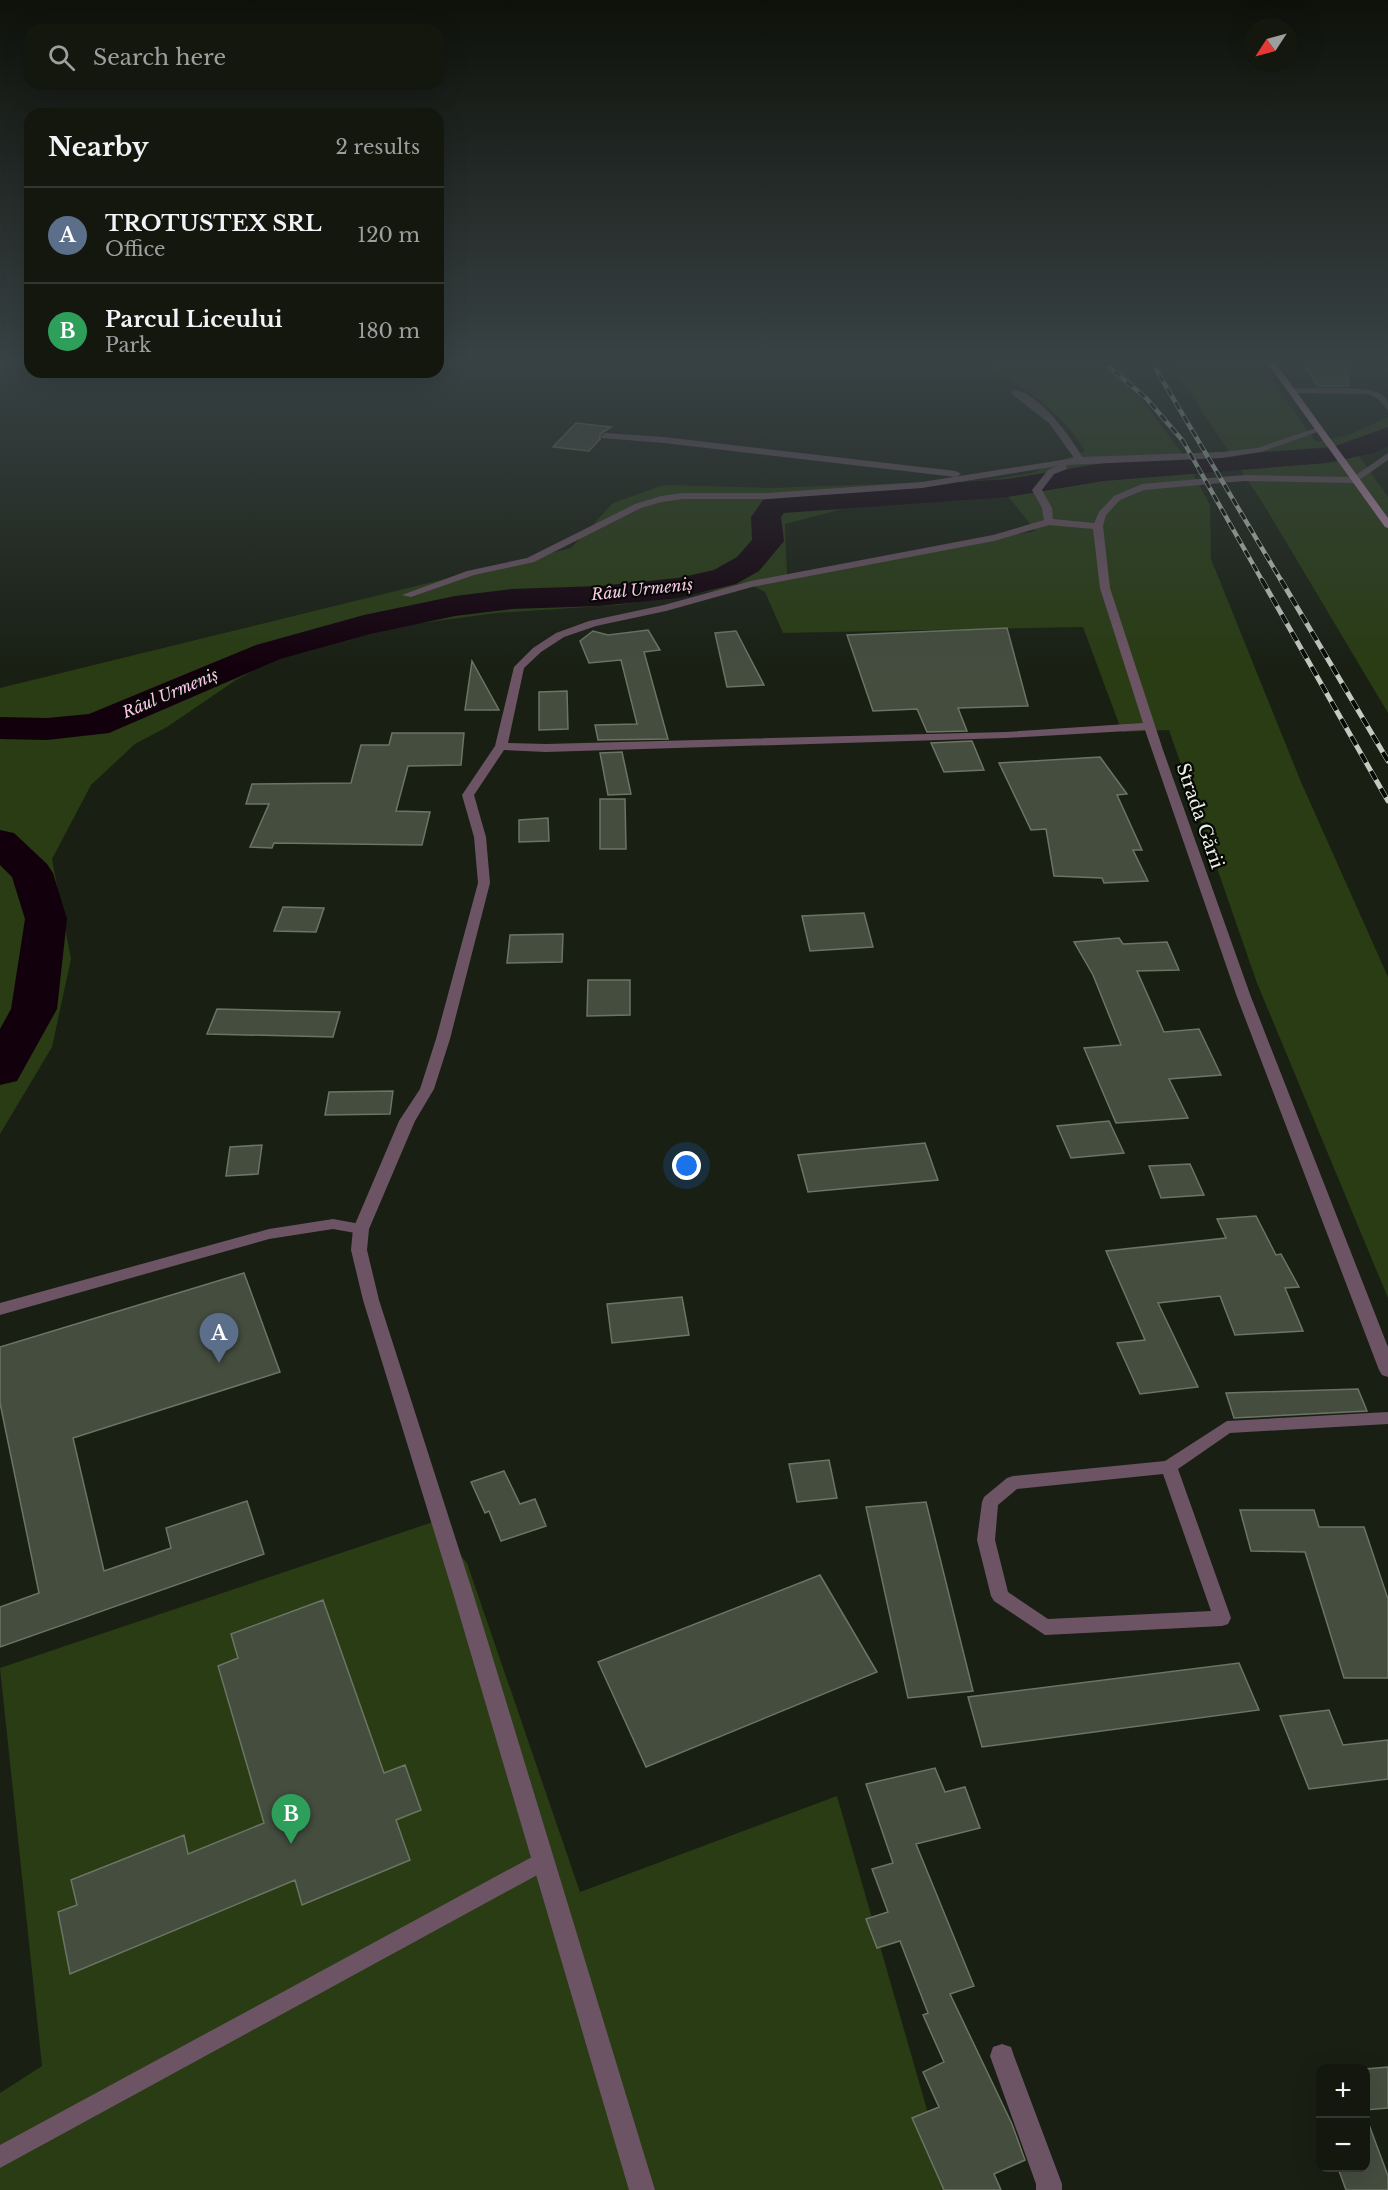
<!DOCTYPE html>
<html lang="en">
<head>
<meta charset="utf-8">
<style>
	:root { --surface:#13170e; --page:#20241c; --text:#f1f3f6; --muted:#9d9f9e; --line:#32362e; --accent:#7c3aed }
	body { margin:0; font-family:"Libre Baskerville",serif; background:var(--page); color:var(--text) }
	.controls { position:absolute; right:18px; bottom:18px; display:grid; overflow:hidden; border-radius:12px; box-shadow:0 6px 24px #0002 }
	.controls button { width:54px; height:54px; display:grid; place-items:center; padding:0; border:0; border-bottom:2px solid var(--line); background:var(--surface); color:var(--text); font:30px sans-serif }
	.compass { position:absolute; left:1244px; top:18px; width:54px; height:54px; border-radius:50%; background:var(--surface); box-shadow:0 6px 24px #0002; rotate:234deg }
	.you { position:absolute; left:687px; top:1166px; width:21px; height:21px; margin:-15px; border:4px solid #fff; border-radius:50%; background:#1a73e8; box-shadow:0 0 0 9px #1a73e833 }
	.badge { display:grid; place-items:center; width:39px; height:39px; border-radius:50%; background:var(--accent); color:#fff; font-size:20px; font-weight:700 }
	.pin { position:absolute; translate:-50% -50px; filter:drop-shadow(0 2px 3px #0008) }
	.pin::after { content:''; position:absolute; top:32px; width:21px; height:18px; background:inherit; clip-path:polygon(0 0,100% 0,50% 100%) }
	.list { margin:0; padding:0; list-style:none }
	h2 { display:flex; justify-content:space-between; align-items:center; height:78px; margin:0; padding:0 24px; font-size:26px }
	h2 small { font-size:20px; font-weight:400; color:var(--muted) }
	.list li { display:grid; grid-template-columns:39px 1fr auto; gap:18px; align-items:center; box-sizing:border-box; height:96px; padding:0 24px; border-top:2px solid var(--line) }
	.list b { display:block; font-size:22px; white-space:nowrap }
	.list p { margin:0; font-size:20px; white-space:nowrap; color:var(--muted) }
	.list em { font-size:20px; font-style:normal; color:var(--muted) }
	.icon { flex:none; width:33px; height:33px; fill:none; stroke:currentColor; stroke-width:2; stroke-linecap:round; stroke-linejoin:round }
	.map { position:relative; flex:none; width:1388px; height:2190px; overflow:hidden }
	.search { position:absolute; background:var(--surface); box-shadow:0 6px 24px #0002; left:24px; top:24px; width:420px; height:66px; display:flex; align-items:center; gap:15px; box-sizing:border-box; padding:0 21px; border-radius:18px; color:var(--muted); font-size:22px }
	.panel { position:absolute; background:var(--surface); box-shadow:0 6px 24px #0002; left:24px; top:108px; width:420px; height:270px; border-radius:18px }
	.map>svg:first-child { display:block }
	.green { fill:#293c13; fill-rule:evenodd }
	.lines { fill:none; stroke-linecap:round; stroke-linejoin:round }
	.river { fill:#13000d; fill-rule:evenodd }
	.building { fill:#454d3f; stroke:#6c7465; stroke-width:1.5 }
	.lane { fill:#6d5465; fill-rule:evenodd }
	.street { fill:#6d5465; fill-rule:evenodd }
	.primary { fill:#bf8baf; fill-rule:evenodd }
	.rail-far1-casing { stroke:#c6cbc2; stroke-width:4.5 }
	.rail-casing { stroke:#c6cbc2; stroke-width:5 }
	.rail-far1 { stroke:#060804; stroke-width:3; stroke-dasharray:8; stroke-linecap:butt }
	.rail { stroke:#060804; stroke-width:4; stroke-dasharray:10; stroke-linecap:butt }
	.labels { text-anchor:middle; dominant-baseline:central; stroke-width:4.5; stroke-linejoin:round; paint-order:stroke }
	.far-water-label { font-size:16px; font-style:italic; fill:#fac6e9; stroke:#060804 }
	.street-label { font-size:18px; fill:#ebefe7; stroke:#060804 }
</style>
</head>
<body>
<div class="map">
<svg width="1388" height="2190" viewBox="0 0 1388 2190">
	<rect width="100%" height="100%" fill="#191f13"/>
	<!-- green -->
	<path class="green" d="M984 361H1121L1142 400 1181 452 1210 505 1211 559 1301 782 1388 977V1298L1257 983 1169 730 1122 732 1083 627 783 633 765 592 752 585 618 605 496 613 392 627 320 644 277 658 236 680 167 727 135 744 91 785 52 859 71 959 52 1047 0 1134V688L571 548 613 503 664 485 771 488 988 480 1032 473 1085 451C1064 412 1020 386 984 361ZM1007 495 1036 531 787 576 785 524 846 508Z
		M1169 361H1258L1316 442 1349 435 1388 417V441L1359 456 1388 497V713L1264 505Z
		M433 1522 467 1563 580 1892 837 1796 950 2190H0V2093L42 2066 0 1668Z"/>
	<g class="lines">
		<!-- river -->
		<path class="river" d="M1388 427V446L1374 453 1327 463 1104 481 1007 497 784 513 781 517 784 541 759 571 736 584 678 598 599 606 512 609 455 616 370 634 280 659 109 733 47 740 0 739V717L47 718 89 714 256 645 364 615 455 596 512 589 599 586 678 578 714 570 737 557 752 540 751 517 763 500 798 492 1007 479 1104 463 1333 447Z
			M0 830 14 833 47 864 53 873 67 919 57 1009 17 1081 0 1085V1029L11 1009 25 919 12 877 0 865Z"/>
	</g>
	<!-- building -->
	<path class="building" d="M1301 361 1345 364 1349 386H1318Z
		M576 423 611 427 600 434V439L589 451 553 447Z
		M1007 628 1028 706 958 708 967 731 927 732 917 709 873 711 847 635Z
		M648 630 660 650 644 652 668 739 598 740 595 725 637 724 621 660 589 663 580 641 593 631 608 635Z
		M736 631 764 685 727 687 715 633Z
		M472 661 499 710H465Z
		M567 691 568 729 539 730V692Z
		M392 733H464L461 765 408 766 396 811 430 812 422 845 274 843 272 848 250 847 269 804H246L252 784 351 783 361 745H389Z
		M972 741 984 770 944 772 931 743Z
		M622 752 631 794 608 795 600 753Z
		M1100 757 1127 794 1117 795 1142 850H1133L1148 881 1104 883 1102 878 1054 876 1046 829 1031 830 999 763Z
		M600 799H625L626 849H600Z
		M548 818 549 841 519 842V820Z
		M283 907 324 908 316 932 274 931Z
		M864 913 873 947 810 951 802 916Z
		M563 934 562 962 507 963 510 935Z
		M1119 938 1123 944 1167 942 1179 970 1137 971 1164 1032 1199 1029 1221 1075 1169 1079 1188 1118 1116 1123 1084 1048 1121 1045 1093 975 1074 942Z
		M588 980H630V1015L587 1016Z
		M217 1009 340 1012 333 1037 207 1034Z
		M393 1091 390 1114 325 1115 329 1092Z
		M1109 1121 1124 1153 1071 1158 1057 1126Z
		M925 1143 938 1180 808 1192 798 1155Z
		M262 1145 258 1174 226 1176 230 1147Z
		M1190 1164 1204 1195 1161 1198 1149 1166Z
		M1256 1216 1276 1255 1281 1254 1299 1287 1285 1288 1303 1331 1235 1335 1220 1296 1158 1303 1198 1387 1140 1394 1117 1343 1145 1340 1106 1251 1226 1238 1217 1219Z
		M244 1273 280 1372 73 1438 104 1571 171 1548 166 1528 247 1501 264 1554 0 1647V1607L39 1593 0 1403V1347Z
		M682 1297 689 1335 612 1343 607 1304Z
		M1358 1389 1367 1411 1234 1418 1226 1393Z
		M829 1460 837 1498 797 1502 789 1464Z
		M504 1471 520 1504 535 1499 546 1526 501 1541 489 1511 485 1513 471 1482Z
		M926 1502 973 1691 908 1698 866 1507Z
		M1240 1510H1314L1319 1527H1364L1388 1599V1678H1344L1305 1552 1251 1551Z
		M820 1575 877 1672 646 1767 598 1662Z
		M323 1600 384 1773 405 1765 421 1810 396 1820 410 1860 302 1905 295 1880 70 1974 58 1912 77 1905 71 1880 184 1835 188 1854 264 1823 218 1666 238 1658 231 1634Z
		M1239 1663 1259 1710 982 1747 968 1697Z
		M1329 1710 1343 1745 1388 1740V1779L1309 1789 1280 1716Z
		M935 1768 945 1792 965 1787 980 1828 916 1844 974 1986 950 1994 1012 2124 1025 2160 994 2174 1001 2190H944L912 2118 939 2107 923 2072 944 2062 923 2015 928 2013 900 1941 877 1948 866 1919 888 1912 872 1869 893 1863 866 1784Z
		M1388 2067V2108L1365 2110V2069Z
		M1368 2122 1388 2176V2190H1346L1338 2168H1365V2123Z"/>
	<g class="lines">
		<!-- lane -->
		<path class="lane" d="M333 1219 366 1225 368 1229 366 1233 361 1234 333 1229 269 1239 0 1315V1303L269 1229Z
			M1388 1412V1424L1230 1433 1178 1469 1231 1618 1228 1624 1222 1626 1045 1635 994 1601 991 1596 977 1540 982 1502 984 1497 1007 1478 1013 1476 1165 1461 1227 1421ZM1163 1474 1211 1611 1048 1619 1008 1592 995 1540 998 1505 1017 1489Z
			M543 1851 550 1854 553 1861 550 1868 0 2168V2145Z"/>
		<!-- street -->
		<path class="street" d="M1292 388C1312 389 1366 385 1381 394 1388 397 1388 403 1388 410L1377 398 1368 394 1289 393 1288 391Z
			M1012 390C1036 389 1072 438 1082 457L1222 452 1257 448 1319 427 1323 430 1261 452 1222 458 1066 465 1067 469 1054 474 1042 490 1052 508 1053 519 1094 523 1099 512 1114 496 1142 484 1244 475 1353 477 1388 453V460L1355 483 1244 481 1144 490 1120 500 1106 515 1103 526 1110 588 1163 750 1251 997 1388 1347V1377L1382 1375 1379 1370 1237 997 1145 730 1006 738 546 752 504 750 474 795 486 837 490 883 450 1039 434 1089 415 1121 369 1229 367 1250 379 1300 473 1593 655 2190H629L453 1593 363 1300 351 1250 353 1229 399 1121 420 1089 436 1039 478 883 474 837 462 795 495 746 514 667 533 648 556 633 589 621 664 605 751 581 993 535 1044 520 1042 508 1032 490 1048 470 1058 466 922 488 768 499H683L662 502 641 508 534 562 474 575 411 597 402 595 467 571 527 558 635 504 661 496 683 493H768L922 482 1074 458 1049 423 1012 394ZM1049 525 1093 529 1100 588 1143 723 1006 732 546 744 508 743 524 668 541 652 564 637 596 626 666 611 752 587 994 541Z
			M605 433 664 437 956 471 961 474 956 477 664 443 602 438 601 436Z
			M1002 2044 1011 2047 1014 2056 1062 2184V2190H1036V2184L990 2056 993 2047Z"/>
		<!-- primary -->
		<path class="primary" d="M1266 361H1274L1388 518V528L1385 527Z"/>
		<!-- rail-far1 casing -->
		<g class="rail-far1-casing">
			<path id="rail-far1" d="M1102 361 1146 398 1183 441 1263 582
				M1151 361 1282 582"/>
		</g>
		<!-- rail casing -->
		<g class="rail-casing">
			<path id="rail" d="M1262 580 1388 801
				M1281 580 1388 761"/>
		</g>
		<!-- rail-far1 -->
		<use href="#rail-far1" class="rail-far1"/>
		<!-- rail -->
		<use href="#rail" class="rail"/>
	</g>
	<!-- sky -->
	<linearGradient id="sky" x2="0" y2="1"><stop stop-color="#0e110a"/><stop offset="0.54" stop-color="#384244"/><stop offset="1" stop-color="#384244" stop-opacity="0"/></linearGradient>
	<rect width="1388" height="668" fill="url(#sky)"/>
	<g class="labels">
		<!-- far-water labels -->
		<g class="far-water-label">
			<text transform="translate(642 589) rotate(-6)">Râul Urmeniș</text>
			<text transform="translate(170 693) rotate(-23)">Râul Urmeniș</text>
		</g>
		<!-- street labels -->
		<g class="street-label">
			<text transform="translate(1200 816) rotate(71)">Strada Gării</text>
		</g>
	</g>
</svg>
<div class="controls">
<button>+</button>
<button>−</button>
</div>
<svg class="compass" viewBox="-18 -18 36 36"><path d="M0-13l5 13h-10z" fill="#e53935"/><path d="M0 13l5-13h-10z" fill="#9d9f9e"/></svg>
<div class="you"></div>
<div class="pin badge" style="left:219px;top:1363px;background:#5c6f8a">A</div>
<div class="pin badge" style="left:291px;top:1844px;background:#2e9e5b">B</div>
<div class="search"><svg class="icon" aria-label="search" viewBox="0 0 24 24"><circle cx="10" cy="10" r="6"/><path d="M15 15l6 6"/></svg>Search here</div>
<section class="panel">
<h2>Nearby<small>2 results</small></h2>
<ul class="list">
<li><span class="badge" style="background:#5c6f8a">A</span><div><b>TROTUSTEX SRL</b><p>Office</p></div><em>120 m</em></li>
<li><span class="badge" style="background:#2e9e5b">B</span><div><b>Parcul Liceului</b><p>Park</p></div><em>180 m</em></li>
</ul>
</section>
</div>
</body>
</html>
